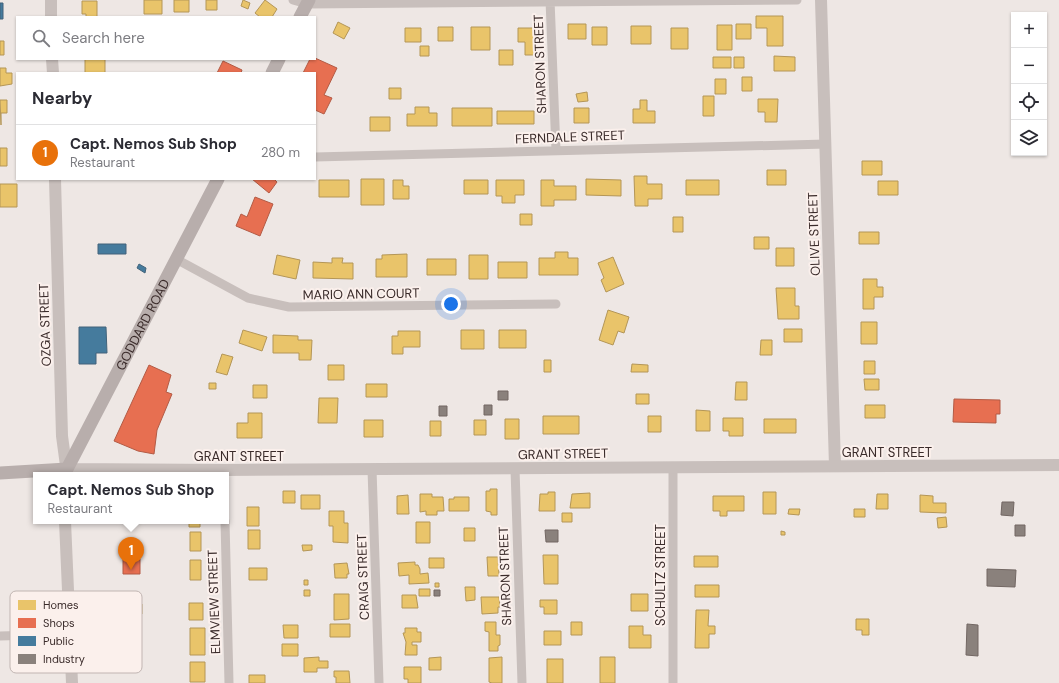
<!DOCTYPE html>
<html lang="en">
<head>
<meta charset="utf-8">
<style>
	:root { --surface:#fff; --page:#f7f7f7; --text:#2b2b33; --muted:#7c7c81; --line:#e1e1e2; --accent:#db2777 }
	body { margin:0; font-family:"DM Sans",sans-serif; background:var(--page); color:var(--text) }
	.controls { position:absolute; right:12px; top:12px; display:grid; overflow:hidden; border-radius:0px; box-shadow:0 1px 3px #0004 }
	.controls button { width:36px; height:36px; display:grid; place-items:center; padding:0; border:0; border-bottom:1px solid var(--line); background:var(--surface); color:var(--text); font:20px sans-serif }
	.you { position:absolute; left:451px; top:304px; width:14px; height:14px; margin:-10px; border:3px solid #fff; border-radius:50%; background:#1a73e8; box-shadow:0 0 0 6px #1a73e833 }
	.badge { display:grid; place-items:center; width:26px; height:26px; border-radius:50%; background:var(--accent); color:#fff; font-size:13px; font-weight:700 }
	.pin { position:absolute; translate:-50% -33px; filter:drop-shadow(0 1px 2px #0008) }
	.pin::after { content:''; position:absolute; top:21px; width:14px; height:12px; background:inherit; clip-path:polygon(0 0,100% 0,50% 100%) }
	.popup { position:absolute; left:33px; top:472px; width:196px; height:52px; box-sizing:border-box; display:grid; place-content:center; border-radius:0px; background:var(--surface); filter:drop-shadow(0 1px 3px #0005); font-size:13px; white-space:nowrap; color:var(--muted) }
	.popup b { font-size:15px; color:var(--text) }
	.popup::after { content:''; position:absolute; left:50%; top:100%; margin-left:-8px; border:8px solid transparent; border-top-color:var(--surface) }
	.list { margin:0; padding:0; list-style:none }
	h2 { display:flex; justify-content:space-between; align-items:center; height:52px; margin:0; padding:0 16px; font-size:17px }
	h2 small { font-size:13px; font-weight:400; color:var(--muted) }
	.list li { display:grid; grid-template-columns:26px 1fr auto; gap:12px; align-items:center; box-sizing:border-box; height:56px; padding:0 16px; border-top:1px solid var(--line) }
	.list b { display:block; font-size:15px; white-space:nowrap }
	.list p { margin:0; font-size:13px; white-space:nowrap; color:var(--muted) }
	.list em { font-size:13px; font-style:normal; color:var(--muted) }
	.icon { flex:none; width:22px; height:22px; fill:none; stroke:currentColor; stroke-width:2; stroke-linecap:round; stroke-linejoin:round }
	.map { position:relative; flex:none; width:1059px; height:683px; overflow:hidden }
	.search { position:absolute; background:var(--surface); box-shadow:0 1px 3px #0004; left:16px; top:16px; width:300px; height:44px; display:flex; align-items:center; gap:10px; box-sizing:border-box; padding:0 14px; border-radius:0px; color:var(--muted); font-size:15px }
	.panel { position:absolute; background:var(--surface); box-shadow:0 1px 3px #0004; left:16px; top:72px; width:300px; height:108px; border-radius:0px }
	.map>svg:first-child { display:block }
	.homes { fill:#e9c46a; stroke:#b49657 }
	.shops { fill:#e76f51; stroke:#b35b45 }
	.public { fill:#457b9d; stroke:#42637a }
	.industry { fill:#8a817c; stroke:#726763 }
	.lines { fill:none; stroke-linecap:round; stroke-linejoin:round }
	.minor { stroke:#c8bfbc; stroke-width:9 }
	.tertiary { stroke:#c8bfbc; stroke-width:12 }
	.secondary { stroke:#b8aeac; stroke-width:13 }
	.labels { text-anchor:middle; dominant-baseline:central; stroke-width:4; stroke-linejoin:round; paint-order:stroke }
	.street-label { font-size:13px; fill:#3a2b2a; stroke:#fbf0ec }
	.key { fill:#fbf0ec; stroke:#c1b5b2; stroke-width:1 }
	.key-label { font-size:11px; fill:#3a2b2a }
</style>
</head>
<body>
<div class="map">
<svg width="1059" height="683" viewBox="0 0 1059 683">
	<rect width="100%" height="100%" fill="#eee7e4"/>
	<!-- homes -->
	<path class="homes" d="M144 0H162V14H144Z
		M174 0H189V12H174Z
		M206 0H217V10H206Z
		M243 0 250 3 248 9 241 6Z
		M265 0 277 9 272 17H260L255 13Z
		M82 1H97V17H86V14H82Z
		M756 16H783V46H767V28H756Z
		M338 22 350 28 344 39 333 33Z
		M568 24H586V39H568Z
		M736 24H751V39H736Z
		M717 25H732V50H717Z
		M631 26H651V44H631Z
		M438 27H453V41H438Z
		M471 27H490V50H471Z
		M592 27H607V45H592Z
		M405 28H421V42H405Z
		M518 28H536V55H525V42H518Z
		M671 28H688V49H671Z
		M0 41H4V55H0Z
		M420 46H429V56H420Z
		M499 50H513V65H499Z
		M774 56 795 57V71H774Z
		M713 57H731V68H713Z
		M734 57H744V68H734Z
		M85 59H105V73H85Z
		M0 68H6V73H12V84L0 86Z
		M742 77H752V91H742Z
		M715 79H726V94H715Z
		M389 88H401V99H389Z
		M587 92 588 101 578 102 576 94Z
		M703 96H714V116H703Z
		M758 99H778L777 122H765V112H758Z
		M0 100H7V113H1V125Z
		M640 100H647V111H655V123H633V109H640Z
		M415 107H429V113H437V126H407V114H415Z
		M452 108H492V126H452Z
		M574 108H589V123H574Z
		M497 111H534V124H497Z
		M370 117H390V131H370Z
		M0 148H7V166H0Z
		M862 161H882V175H862Z
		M767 170H786V185H767Z
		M634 176H647V184H662V199H648V206H635Z
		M361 179H384V205H361Z
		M586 179 621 180V196L586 195Z
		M319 180H349V197H319Z
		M393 180H403V186H409V199H393Z
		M464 180H488V194H464Z
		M496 180H524V195H515V203H502V196H496Z
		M541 180H554V186H576V200H554V206H541Z
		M686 180H719V195H686Z
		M878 181H898V195H878Z
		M0 184H17V207H0Z
		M520 214H532V225H520Z
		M673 217H683V232H673Z
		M859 232H879V244H859Z
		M754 237H769V249H754Z
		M776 248H794V266H776Z
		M555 252H568V258H578V275H539V258H555Z
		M407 254V277H376V259H382V255Z
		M277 255 300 260 296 279 273 274Z
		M469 255H488V279H469Z
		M613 257 624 284 606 292 601 280 604 278 598 263Z
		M332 258H343L342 263H353V279L313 278V262L332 263Z
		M427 259H456V275H427Z
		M498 262H527V278H498Z
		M863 279H877V287H883V297H874V309H863Z
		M776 288H795V306H799V319H778Z
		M608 310 629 317 624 333 618 331 613 345 599 340Z
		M861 322H877V344H861Z
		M784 329H802V342H784Z
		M243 330 267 337 262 351 239 343Z
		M461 330H484V349H461Z
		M499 330H526V348H499Z
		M398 331H420V347H403V354H392V336H398Z
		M273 335 298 336V340H312L311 360H299V353H273Z
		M761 340H772V355H760Z
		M222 354 233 357 227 375 216 372Z
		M544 360H551V372H544Z
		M864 361H875V374H864Z
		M632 364 648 365V372H631Z
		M328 365H344V380H328Z
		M864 379H879V390H865Z
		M736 382H747V400H735Z
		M209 383H216V389H209Z
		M366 384H387V397H366Z
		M253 385H267V398H253Z
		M636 394H649V404H636Z
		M319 398H338L337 423H318Z
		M865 405H885V418H865Z
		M696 410 710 411V431H696Z
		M248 413H262V438H237V423H248Z
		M543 416H579V434H543Z
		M648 416H661V432H648Z
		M723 418H743V436H729V431H723Z
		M505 419H519V439H505Z
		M764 419H796V433H764Z
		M364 420H383V437H364Z
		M474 420H486V435H474Z
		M430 421H441V436H430Z
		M490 489H497V515H491V512L486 511V491H490Z
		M283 491H295V503H283Z
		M548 492H555V511H539L540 494H548Z
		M763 492H776V514H763Z
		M590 493V508H570L572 494Z
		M420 494H432V497H443L444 511H437V515H426V511L420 512Z
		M877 494H888V509H876Z
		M301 495H320V509H301Z
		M408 495 409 514H397V496Z
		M920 495 933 496V503H946V513L920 512Z
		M713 496H744V511H727V516H720V511H713Z
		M454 497H469V511H449V499H454Z
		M247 507H259V526H247Z
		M789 509H800L799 515 788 514Z
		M854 509H865V517H854Z
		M329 511H344V523H348V543L333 542V526H329Z
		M562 513H572V522H562Z
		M946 517 947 527 938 528 937 518Z
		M189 521H200V527H189Z
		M416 522H430V543H416Z
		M464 528H475V541H464Z
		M248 530H260V549H248Z
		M781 531 785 532V535H781Z
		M190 532H201V551H190Z
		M302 545H312V550L303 551Z
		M543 555H558V584H544Z
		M694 556H718V567H694Z
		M487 557H498L499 576H488Z
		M429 558H444V568H429Z
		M190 560H201V580H190Z
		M415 562V565H418L420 569V574L428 573 429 583 409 584V575L399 576 398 563Z
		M347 563 349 574H347V578H335L334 564Z
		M249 568H267V580H249Z
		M304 580H308V585H304Z
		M435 583H439V587H435Z
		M695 585H719V597H695Z
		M465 587H475V600L466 601Z
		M419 589H430V596H419Z
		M304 590H310V596H304Z
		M334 594H349V619L334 620Z
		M631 594H648V611H631Z
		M402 595H416L418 608H402Z
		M481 597H499L500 607H498V613L482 614Z
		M540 600H557V614H544V607H540Z
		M189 603H203V620H189Z
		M127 604H142V614H127Z
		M696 610H709L708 626H715V634H709V648H695Z
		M856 619H869V635H862V630H856Z
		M485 622H496V635H500V645L498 646V651H489V632L485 631Z
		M571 622H582V635H571Z
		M330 624H350V637H330Z
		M283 625H298V638H284Z
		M127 626H139V637H127Z
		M629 626H643V635H651V648H629Z
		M190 628H205V655H190Z
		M405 628H417V632H421V642H412V645H417V655H405L406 642 403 633H405Z
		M544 631H561V645H544Z
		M282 644H298V656H282Z
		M319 657V661H328V668H317V672H304V658Z
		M441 657V670H429V658Z
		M502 657V683H492L489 682V658Z
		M600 657H615V683H600Z
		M547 659H563V683H547Z
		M190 662H205V682H190Z
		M404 667H421V683H408V679H404Z
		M334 671H349L350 683H336V677H334Z
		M249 675H265V683H249Z"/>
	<!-- shops -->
	<path class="shops" d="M315 58 337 68 324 95 332 98 324 114 315 110V73H303L310 59Z
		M223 61 242 70 241 73H217Z
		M252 179H274L277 182 269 193Z
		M255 197 273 204 260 236 236 226 241 214 247 217Z
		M149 365 171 375 166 392 172 394 157 430 154 454 138 451 114 441Z
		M954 399 1000 400V414H996V423L953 422Z
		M123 559H140V574H123Z
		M18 647H54V672H18Z"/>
	<!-- public -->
	<path class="public" d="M0 3H3V19H0Z
		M98 244H126V254H98Z
		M139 264 146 268 145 273 137 268Z
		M79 327H106L107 353H96V364H79Z"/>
	<!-- industry -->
	<path class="industry" d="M498 391H508V400H498Z
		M484 405H492V415H484Z
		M439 406H447V416H439Z
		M1002 502H1014L1013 516 1001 515Z
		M1015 525H1025V536H1015Z
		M545 530H558V542H546Z
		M987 569 1016 570 1015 587 987 586Z
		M434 590H440V596H434Z
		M967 624 978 625V656L966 655Z"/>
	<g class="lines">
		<!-- minor -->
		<path class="minor" d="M293 0 307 4 797 0
			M550 0 556 150
			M315 157 826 144
			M176 259 248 298 289 307 556 304
			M673 467V683
			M372 469 379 683
			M515 469 522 683
			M225 521 229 683
			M0 636 70 634"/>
		<!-- tertiary -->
		<path class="tertiary" d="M51 0V17
			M821 0 835 466
			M52 59 53 73
			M55 179 62 436 67 473
			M67 469 224 470 1059 465
			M65 521 72 683"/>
		<!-- secondary -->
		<g class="secondary">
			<path d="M300 17 309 0"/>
			<path d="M272 73 279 59"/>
			<path id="s1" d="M0 473 67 469 218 179"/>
		</g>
	</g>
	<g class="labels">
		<!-- street labels -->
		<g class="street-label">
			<text transform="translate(540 64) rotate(-92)">SHARON STREET</text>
			<text transform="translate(570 137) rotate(-2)">FERNDALE STREET</text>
			<text transform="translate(814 234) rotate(-92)">OLIVE STREET</text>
			<text transform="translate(361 294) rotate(-1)">MARIO ANN COURT</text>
			<text stroke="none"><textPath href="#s1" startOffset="230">GODDARD ROAD</textPath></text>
			<text transform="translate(45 325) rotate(-92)">OZGA STREET</text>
			<text x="887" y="452">GRANT STREET</text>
			<text transform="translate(563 454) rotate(-1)">GRANT STREET</text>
			<text x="239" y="456">GRANT STREET</text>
			<text transform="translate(660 575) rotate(-90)">SCHULTZ STREET</text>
			<text transform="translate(505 576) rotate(-92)">SHARON STREET</text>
			<text transform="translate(363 577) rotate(-92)">CRAIG STREET</text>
			<text transform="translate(214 602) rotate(-92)">ELMVIEW STREET</text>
		</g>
	</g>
	<!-- legend -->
	<rect x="10" y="591" width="132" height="82" rx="6" class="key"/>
	<rect x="18" y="600" width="18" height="10" fill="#e9c46a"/>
	<rect x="18" y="618" width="18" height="10" fill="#e76f51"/>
	<rect x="18" y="636" width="18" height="10" fill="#457b9d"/>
	<rect x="18" y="654" width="18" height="10" fill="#8a817c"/>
	<g class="key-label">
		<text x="43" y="609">Homes</text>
		<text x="43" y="627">Shops</text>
		<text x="43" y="645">Public</text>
		<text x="43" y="663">Industry</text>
	</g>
</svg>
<div class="controls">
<button>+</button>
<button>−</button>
<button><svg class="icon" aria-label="locate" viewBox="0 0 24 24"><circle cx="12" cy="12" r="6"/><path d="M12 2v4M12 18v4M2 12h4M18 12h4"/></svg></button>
<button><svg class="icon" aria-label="layers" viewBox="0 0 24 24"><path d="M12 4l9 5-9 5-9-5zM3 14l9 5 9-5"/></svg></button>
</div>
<div class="you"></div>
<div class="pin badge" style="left:131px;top:570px;background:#e8710a">1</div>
<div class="popup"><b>Capt. Nemos Sub Shop</b>Restaurant</div>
<div class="search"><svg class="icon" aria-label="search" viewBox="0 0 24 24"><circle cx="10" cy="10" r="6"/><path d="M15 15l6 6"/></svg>Search here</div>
<section class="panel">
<h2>Nearby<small></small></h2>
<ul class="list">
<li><span class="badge" style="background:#e8710a">1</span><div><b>Capt. Nemos Sub Shop</b><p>Restaurant</p></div><em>280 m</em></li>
</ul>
</section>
</div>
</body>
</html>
